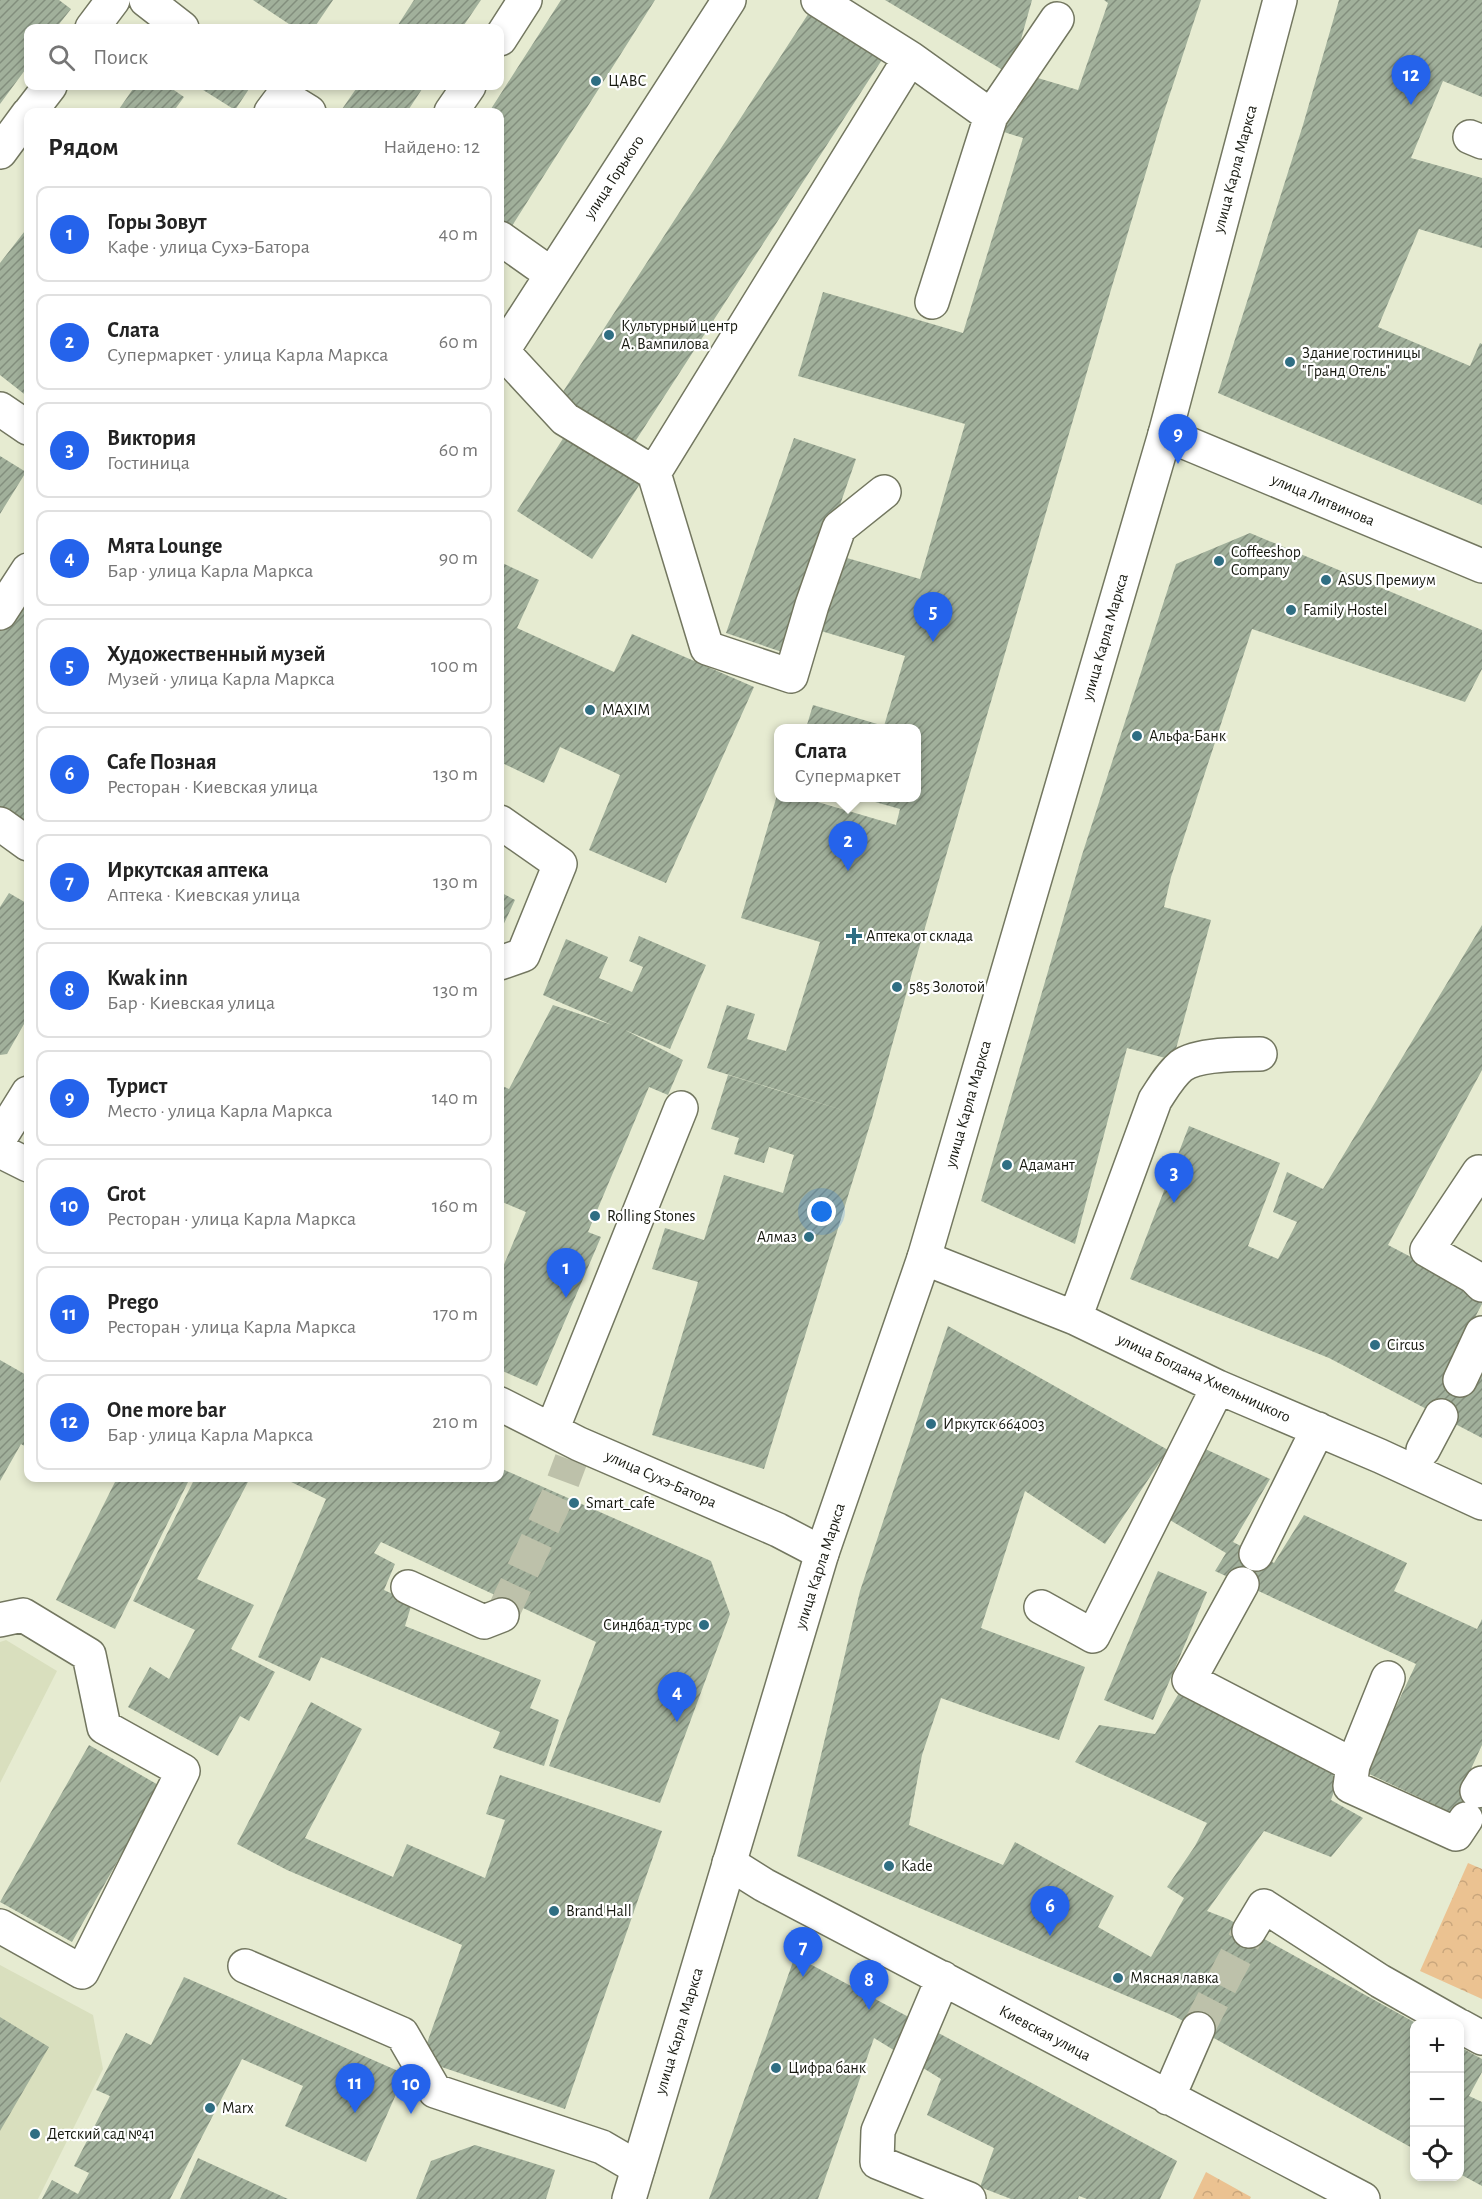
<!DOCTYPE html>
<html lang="ru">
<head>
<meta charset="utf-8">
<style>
	:root { --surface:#fff; --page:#f2f2f2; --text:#222; --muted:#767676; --line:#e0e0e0; --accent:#2563eb }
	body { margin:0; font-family:"Alegreya Sans",sans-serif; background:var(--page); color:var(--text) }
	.controls { position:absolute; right:18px; bottom:18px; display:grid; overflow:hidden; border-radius:12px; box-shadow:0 3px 9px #0003 }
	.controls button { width:54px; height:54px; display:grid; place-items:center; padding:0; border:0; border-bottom:2px solid var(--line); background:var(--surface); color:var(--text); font:30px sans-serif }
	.you { position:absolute; left:822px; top:1212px; width:21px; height:21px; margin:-15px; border:4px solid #fff; border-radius:50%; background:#1a73e8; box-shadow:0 0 0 9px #1a73e833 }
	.badge { display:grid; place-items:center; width:39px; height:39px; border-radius:50%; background:var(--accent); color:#fff; font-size:20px; font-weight:700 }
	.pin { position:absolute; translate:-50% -50px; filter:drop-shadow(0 2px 3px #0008) }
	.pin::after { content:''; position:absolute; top:32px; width:21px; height:18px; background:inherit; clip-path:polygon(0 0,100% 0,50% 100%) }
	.popup { position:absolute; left:774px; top:724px; width:147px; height:78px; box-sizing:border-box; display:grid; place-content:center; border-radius:12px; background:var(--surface); filter:drop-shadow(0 2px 4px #0005); font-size:20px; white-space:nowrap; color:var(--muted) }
	.popup b { font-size:22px; color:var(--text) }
	.popup::after { content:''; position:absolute; left:50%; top:100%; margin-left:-12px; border:12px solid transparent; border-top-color:var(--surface) }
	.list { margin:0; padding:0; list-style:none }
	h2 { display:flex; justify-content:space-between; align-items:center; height:78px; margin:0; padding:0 24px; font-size:26px }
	h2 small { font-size:20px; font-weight:400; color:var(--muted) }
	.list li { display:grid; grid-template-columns:39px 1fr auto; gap:18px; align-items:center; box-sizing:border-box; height:96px; margin:0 12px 12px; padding:0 12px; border:2px solid var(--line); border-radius:12px }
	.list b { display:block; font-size:22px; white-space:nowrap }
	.list p { margin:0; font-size:20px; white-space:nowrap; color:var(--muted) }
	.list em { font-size:20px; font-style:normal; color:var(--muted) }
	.icon { flex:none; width:33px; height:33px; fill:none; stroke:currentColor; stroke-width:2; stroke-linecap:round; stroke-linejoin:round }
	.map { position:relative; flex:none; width:1482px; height:2199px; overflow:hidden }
	.search { position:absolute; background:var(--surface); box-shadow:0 3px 9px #0003; left:24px; top:24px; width:480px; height:66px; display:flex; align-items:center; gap:15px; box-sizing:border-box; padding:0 21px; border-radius:12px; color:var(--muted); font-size:22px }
	.panel { position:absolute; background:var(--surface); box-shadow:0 3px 9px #0003; left:24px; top:108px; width:480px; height:1374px; border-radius:12px }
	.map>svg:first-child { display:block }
	.built { fill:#d9dfbe }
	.park { fill:url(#park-crowns) }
	.building { fill:url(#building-hatch) }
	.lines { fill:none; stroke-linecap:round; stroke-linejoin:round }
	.minor-tunnel { stroke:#bdc1aa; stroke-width:33; stroke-dasharray:33 16; stroke-linecap:butt }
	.minor-casing { stroke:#737760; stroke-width:36 }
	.major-casing { stroke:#737760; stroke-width:36 }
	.minor { stroke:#fff; stroke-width:33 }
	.major { stroke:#fff; stroke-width:33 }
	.poi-dot { fill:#2f6e83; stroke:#fff; stroke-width:2 }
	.labels { text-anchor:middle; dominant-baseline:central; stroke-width:4.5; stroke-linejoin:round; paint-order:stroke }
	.poi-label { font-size:16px; fill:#171910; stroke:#fff; text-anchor:start }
	.street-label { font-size:16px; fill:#171910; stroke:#fff }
</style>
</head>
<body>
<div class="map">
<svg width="1482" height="2199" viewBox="0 0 1482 2199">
	<defs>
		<pattern id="park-crowns" width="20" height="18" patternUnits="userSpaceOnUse" patternTransform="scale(1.5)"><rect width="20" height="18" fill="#ebc291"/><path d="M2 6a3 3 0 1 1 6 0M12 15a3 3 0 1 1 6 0" fill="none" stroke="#c9a67c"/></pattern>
		<pattern id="building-hatch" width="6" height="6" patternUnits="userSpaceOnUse" patternTransform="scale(1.5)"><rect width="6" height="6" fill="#a1b09b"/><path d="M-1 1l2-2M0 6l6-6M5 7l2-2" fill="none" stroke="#828e7d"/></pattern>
	</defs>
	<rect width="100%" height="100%" fill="#e6ebd1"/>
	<!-- built -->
	<path class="built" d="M6 1640 57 1671 0 1783V1642Z
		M0 1965 93 2015 103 2069 38 2199H0Z"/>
	<!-- park -->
	<path class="park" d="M1468 1863 1482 1869V1999L1420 1971Z
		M1206 2172 1251 2197 1250 2199H1193Z"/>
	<!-- building -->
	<path class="building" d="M0 0H59L71 9 56 28H28V66L0 104Z
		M253 0H333L314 28H295Z
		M414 0H481L462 28H396Z
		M561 0H655L500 245V112H489Z
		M885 0H1032L1011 75Z
		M1104 0H1201L1163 115 1110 293 913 969 872 1118 764 1469 652 1435 698 1282 652 1269 665 1228 704 1240 724 1175 783 1193 794 1155 769 1147 764 1163 734 1154 739 1138 711 1129 728 1075 852 1113 707 1068 727 1005 755 1014 747 1039 786 1051 820 942 741 918 778 792 779 798H804L896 825 900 809 861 798H917V728H806L813 705 884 726 905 656 811 628 833 554 920 579 965 424 798 376 823 292 963 333 1023 138 1004 132 1021 73 1078 90 1108 3Z
		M1339 0H1482V97L1443 81 1411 158 1482 178V248L1419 229 1378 327 1470 366 1480 343 1482 344V505L1218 393 1303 125Z
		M814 5 887 52 629 451 555 404Z
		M135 86H168L184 97 173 112H117Z
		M202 86H251L235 110 200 88Z
		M358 86H424L407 112H340Z
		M28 227V397L0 375V263Z
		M569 429 645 476 592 559 517 511Z
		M794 438 856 459 788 654 726 633Z
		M0 456 26 472 0 514Z
		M1250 533 1482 630V669L1465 702 1252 629 1171 877 1164 907 1211 920 1173 1060 1127 1048 1075 1244 981 1201 1082 855 1176 564Z
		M500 562 539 580 517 628 614 672 632 634 754 687 666 883 589 850 620 775 560 747 544 783 500 762Z
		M28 582V826L0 808V626Z
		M500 892 515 900 500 932Z
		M9 893 28 904V1017L7 1054 0 1055V907Z
		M1482 925V1070L1388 1245 1482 1294V1304L1446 1373 1475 1388 1482 1375V1438L1329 1358 1130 1279 1189 1126 1280 1163 1248 1246 1278 1259 1297 1222 1273 1212 1287 1172 1323 1189Z
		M639 936 706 965 670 1049 625 1030 683 1060 668 1095 649 1087 588 1232 601 1237 537 1386 500 1370V1274L526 1212 500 1201V1085L509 1089 553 1005 612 1025 543 995 566 939 608 957 599 978 632 992 643 967 629 961Z
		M948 1326 1168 1450 1105 1544 1025 1491 981 1628 1085 1667 1059 1740 941 1698 922 1755 909 1825 1003 1865 1015 1842 1114 1896 1098 1927 1151 1957 1184 1898 1167 1887 1195 1846 1207 1823 1075 1762 1099 1725 1155 1734 1179 1693 1340 1774 1331 1800 1363 1818 1331 1857 1264 1831 1207 1911 1228 1919 1414 2022V2149L1174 2016 797 1856 860 1591Z
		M0 1360 28 1376V1448L21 1444 0 1481Z
		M1201 1447 1270 1479 1233 1542 1274 1563 1304 1515 1407 1563 1394 1591 1477 1629 1482 1619V1745L1464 1784 1482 1793V1827L1365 1772 1416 1664 1215 1571 1226 1553 1163 1516Z
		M500 1468 711 1561 730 1614 660 1803 549 1766 596 1642 381 1542 374 1553 395 1564 384 1590 412 1603 405 1626 541 1680 530 1708 559 1720 544 1766 493 1748 500 1732 321 1657 310 1681 258 1657 326 1499 283 1478H500Z
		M117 1478H190L115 1629 56 1600Z
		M195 1478H250L197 1579 254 1605 231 1649 275 1672 249 1721 240 1716 218 1756 128 1707 150 1667 169 1679 195 1630 133 1601Z
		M1158 1571 1207 1592 1153 1720 1104 1700Z
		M311 1702 362 1729 305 1838 393 1877 407 1844 485 1878 505 1820 486 1814 500 1775 662 1831 565 2109 421 2060 462 1945 287 1870 237 1844Z
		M89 1745 160 1786 72 1942 0 1902Z
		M795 1956 1177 2161 1160 2199H1087L1079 2196 1078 2199H1011L980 2187 994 2148 927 2115 941 2079 874 2038 818 2199H709Z
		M184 1977 405 2074 366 2162 285 2126 303 2086 242 2059 170 2199H42L52 2180 78 2194 89 2173 74 2166 110 2096 96 2090 126 2033 151 2045Z
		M0 2017 49 2047 0 2131Z
		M1460 2047 1482 2059V2072L1469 2096 1482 2102V2186L1460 2174Z
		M475 2145 555 2170 546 2199H416L431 2161Z
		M198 2158 288 2199H180Z"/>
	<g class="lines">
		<!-- minor-tunnel -->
		<path class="minor-tunnel" d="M502 1615 558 1495 571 1460
			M1198 2029 1249 1931"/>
		<!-- minor casing -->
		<g class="minor-casing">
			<path id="minor" d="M146 0 182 28
				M92 28 113 0
				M500 39 525 0
				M910 58 991 116 1057 19
				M30 112 50 86
				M271 112 283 96 309 112
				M451 112 469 86
				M1470 137 1482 142
				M0 152 28 114
				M500 238 551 274
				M932 302 991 116
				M502 351 565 419 654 473 707 648 791 676 812 605 839 528 884 492
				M500 355 729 0
				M0 409 28 428
				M1165 434 1482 566
				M654 473 910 58 818 0
				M0 613 28 570
				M500 822 560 864 523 955 500 963
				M0 824 28 844
				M0 1138 28 1093
				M0 1151 28 1165
				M1479 1172 1427 1250 1474 1277 1482 1285
				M924 1258 1075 1318 1218 1387 1380 1456 1482 1503
				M1075 1318 1155 1100C1163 1088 1170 1075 1181 1066 1197 1054 1240 1054 1260 1054
				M1460 1380 1482 1333
				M500 1404 579 1444 778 1530 822 1553
				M552 1430 681 1108
				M1423 1450 1441 1416
				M1256 1554 1318 1429
				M1242 1584 1189 1680 1353 1765 1350 1786 1456 1834 1466 1819
				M408 1587 484 1622 502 1615
				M1041 1607 1093 1636 1218 1387
				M0 1620 23 1615 89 1655 104 1727 183 1771 82 1972 0 1926
				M1353 1765 1388 1678
				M1477 1791 1482 1783
				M729 1863 764 1885 1363 2199
				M1249 1931 1264 1906 1380 1981 1456 2024
				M245 1966 402 2034 435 2091 602 2147 638 2168
				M943 1978 878 2131 877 2162 969 2199
				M1460 2026 1482 2038
				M1168 2098 1198 2029"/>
		</g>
		<!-- major casing -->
		<g class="major-casing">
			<path id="major" d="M629 2199 822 1553 924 1258 1165 434 1280 0"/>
		</g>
		<!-- minor -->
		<use href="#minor" class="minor"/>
		<!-- major -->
		<use href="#major" class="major"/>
	</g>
	<!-- markers -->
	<g class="poi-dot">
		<circle cx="596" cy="81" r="6"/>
		<circle cx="609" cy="335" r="6"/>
		<circle cx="1290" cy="362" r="6"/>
		<circle cx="1219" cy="561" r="6"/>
		<circle cx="1326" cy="580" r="6"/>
		<circle cx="1291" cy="610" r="6"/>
		<circle cx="590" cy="710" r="6"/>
		<circle cx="1137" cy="736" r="6"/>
		<path d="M851 927h6v6h6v6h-6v6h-6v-6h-6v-6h6z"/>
		<circle cx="897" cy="987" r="6"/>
		<circle cx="1007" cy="1165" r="6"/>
		<circle cx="595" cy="1216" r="6"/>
		<circle cx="809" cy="1237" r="6"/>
		<circle cx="1375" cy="1345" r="6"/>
		<circle cx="931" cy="1424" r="6"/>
		<circle cx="574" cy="1503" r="6"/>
		<circle cx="704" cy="1625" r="6"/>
		<circle cx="889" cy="1866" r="6"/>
		<circle cx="554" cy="1911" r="6"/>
		<circle cx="1118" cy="1978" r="6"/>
		<circle cx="776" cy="2068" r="6"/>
		<circle cx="210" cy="2108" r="6"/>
		<circle cx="35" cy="2134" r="6"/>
	</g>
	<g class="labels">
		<!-- poi labels -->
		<g class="poi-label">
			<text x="608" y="81">ЦАВС</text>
			<text x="621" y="326">Культурный центр<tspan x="621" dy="18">А. Вампилова</tspan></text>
			<text x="1302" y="353">Здание гостиницы<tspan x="1302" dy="18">"Гранд Отель"</tspan></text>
			<text x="1231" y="552">Coffeeshop<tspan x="1231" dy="18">Company</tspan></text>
			<text x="1338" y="580">ASUS Премиум</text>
			<text x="1303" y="610">Family Hostel</text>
			<text x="602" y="710">MAXIM</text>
			<text x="1149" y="736">Альфа-Банк</text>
			<text x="866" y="936">Аптека от склада</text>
			<text x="909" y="987">585 Золотой</text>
			<text x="1019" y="1165">Адамант</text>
			<text x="607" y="1216">Rolling Stones</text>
			<text x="797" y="1237" text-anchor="end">Алмаз</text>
			<text x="1387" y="1345">Circus</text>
			<text x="943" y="1424">Иркутск 664003</text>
			<text x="586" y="1503">Smart_cafe</text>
			<text x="692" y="1625" text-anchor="end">Синдбад-турс</text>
			<text x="901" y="1866">Kade</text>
			<text x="566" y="1911">Brand Hall</text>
			<text x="1130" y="1978">Мясная лавка</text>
			<text x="788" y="2068">Цифра банк</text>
			<text x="222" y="2108">Marx</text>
			<text x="47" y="2134">Детский сад №41</text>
		</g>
		<!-- street labels -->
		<g class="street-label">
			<text transform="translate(1235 169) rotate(-75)">улица Карла Маркса</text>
			<text transform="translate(614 177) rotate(-57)">улица Горького</text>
			<text transform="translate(1323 500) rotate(23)">улица Литвинова</text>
			<text transform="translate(1105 637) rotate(-74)">улица Карла Маркса</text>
			<text transform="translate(968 1104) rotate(-74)">улица Карла Маркса</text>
			<text transform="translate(1204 1378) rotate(25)">улица Богдана Хмельницкого</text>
			<text transform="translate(661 1479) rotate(24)">улица Сухэ-Батора</text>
			<text transform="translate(820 1566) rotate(-72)">улица Карла Маркса</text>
			<text transform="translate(679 2031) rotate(-73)">улица Карла Маркса</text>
			<text transform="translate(1045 2033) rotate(28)">Киевская улица</text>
		</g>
	</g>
</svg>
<div class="controls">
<button>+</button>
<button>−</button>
<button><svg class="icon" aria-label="locate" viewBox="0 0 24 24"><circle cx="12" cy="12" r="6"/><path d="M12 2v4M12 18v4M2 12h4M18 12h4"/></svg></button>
</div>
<div class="you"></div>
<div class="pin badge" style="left:566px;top:1298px">1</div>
<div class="pin badge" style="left:848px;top:871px">2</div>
<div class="popup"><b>Слата</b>Супермаркет</div>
<div class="pin badge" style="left:1174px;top:1203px">3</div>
<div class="pin badge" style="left:677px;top:1722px">4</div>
<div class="pin badge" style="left:933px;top:642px">5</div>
<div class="pin badge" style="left:1050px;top:1936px">6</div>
<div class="pin badge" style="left:803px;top:1977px">7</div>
<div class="pin badge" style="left:869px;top:2010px">8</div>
<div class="pin badge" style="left:1178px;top:464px">9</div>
<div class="pin badge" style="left:411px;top:2114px">10</div>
<div class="pin badge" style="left:355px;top:2113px">11</div>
<div class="pin badge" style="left:1411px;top:105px">12</div>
<div class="search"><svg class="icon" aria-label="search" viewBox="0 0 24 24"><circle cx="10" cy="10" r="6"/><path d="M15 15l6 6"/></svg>Поиск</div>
<section class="panel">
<h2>Рядом<small>Найдено: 12</small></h2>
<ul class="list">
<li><span class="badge">1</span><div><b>Горы Зовут</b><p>Кафе · улица Сухэ-Батора</p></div><em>40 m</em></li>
<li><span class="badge">2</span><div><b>Слата</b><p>Супермаркет · улица Карла Маркса</p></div><em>60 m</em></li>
<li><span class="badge">3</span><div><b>Виктория</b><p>Гостиница</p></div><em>60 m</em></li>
<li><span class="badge">4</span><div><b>Мята Lounge</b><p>Бар · улица Карла Маркса</p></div><em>90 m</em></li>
<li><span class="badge">5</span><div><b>Художественный музей</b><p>Музей · улица Карла Маркса</p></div><em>100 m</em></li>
<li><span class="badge">6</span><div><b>Cafe Позная</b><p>Ресторан · Киевская улица</p></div><em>130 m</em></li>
<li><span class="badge">7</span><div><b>Иркутская аптека</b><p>Аптека · Киевская улица</p></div><em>130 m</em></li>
<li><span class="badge">8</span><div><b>Kwak inn</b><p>Бар · Киевская улица</p></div><em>130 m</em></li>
<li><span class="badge">9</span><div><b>Турист</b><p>Место · улица Карла Маркса</p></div><em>140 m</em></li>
<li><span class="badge">10</span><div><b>Grot</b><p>Ресторан · улица Карла Маркса</p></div><em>160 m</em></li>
<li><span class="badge">11</span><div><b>Prego</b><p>Ресторан · улица Карла Маркса</p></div><em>170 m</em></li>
<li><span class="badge">12</span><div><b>One more bar</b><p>Бар · улица Карла Маркса</p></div><em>210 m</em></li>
</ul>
</section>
</div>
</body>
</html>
